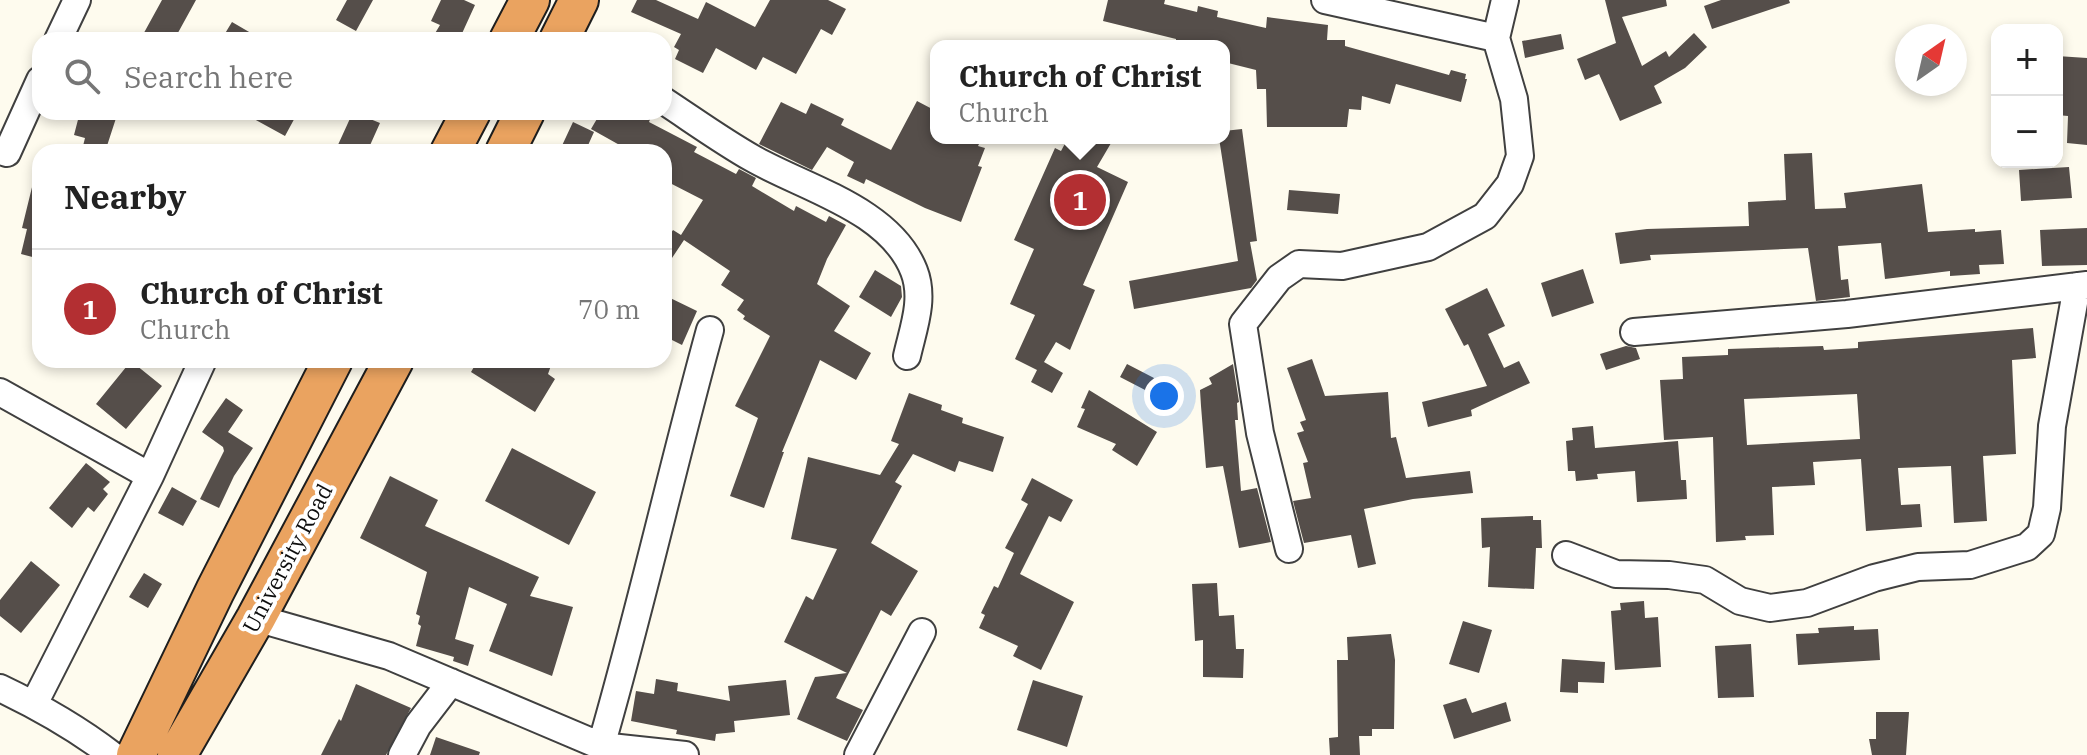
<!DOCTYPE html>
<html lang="en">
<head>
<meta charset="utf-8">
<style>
	:root { --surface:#fff; --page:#f6f6f6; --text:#222; --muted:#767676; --line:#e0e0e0; --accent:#b32f32 }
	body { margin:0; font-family:"IBM Plex Serif",serif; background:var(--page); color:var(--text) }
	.controls { position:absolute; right:24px; top:24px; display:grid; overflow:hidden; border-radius:16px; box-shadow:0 4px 12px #0003 }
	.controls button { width:72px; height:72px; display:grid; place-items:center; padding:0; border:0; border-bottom:2px solid var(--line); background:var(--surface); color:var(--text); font:40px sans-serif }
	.compass { position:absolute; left:1895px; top:24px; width:72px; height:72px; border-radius:50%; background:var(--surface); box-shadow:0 4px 12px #0003; rotate:34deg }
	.you { position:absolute; left:1164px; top:396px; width:28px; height:28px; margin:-20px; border:6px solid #fff; border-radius:50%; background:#1a73e8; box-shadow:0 0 0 12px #1a73e833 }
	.badge { display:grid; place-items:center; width:52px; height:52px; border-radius:50%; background:var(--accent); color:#fff; font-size:26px; font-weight:700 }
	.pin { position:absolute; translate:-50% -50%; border:4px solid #fff; box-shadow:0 2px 8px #0006 }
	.popup { position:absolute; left:930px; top:40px; width:300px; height:104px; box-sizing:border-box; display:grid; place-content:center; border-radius:16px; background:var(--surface); filter:drop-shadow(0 2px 6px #0005); font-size:26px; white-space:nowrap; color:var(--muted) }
	.popup b { font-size:30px; color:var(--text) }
	.popup::after { content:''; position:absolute; left:50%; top:100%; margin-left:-16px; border:16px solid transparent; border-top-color:var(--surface) }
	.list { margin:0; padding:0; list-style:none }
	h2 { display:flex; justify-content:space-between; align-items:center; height:104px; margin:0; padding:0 32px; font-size:34px }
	h2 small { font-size:26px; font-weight:400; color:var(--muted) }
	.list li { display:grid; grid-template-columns:52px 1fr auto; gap:24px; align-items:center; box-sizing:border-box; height:120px; padding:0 32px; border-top:2px solid var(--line) }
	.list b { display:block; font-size:30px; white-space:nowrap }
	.list p { margin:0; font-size:26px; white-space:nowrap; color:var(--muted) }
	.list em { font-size:26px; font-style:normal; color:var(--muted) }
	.icon { flex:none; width:44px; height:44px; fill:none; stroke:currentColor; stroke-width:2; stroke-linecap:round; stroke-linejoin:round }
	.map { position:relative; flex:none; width:2087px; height:755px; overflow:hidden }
	.search { position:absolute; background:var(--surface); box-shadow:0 4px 12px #0003; left:32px; top:32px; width:640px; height:88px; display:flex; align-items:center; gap:20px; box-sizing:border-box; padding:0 28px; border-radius:24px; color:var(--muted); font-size:30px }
	.panel { position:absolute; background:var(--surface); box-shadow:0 4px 12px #0003; left:32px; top:144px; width:640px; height:224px; border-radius:24px }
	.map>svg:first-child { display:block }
	.building { fill:#554e4a; fill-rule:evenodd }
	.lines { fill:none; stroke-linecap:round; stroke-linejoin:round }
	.minor-casing { stroke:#404040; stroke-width:30 }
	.highway-casing { stroke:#1e1e1e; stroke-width:42 }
	.minor { stroke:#fff; stroke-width:26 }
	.highway { stroke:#eaa360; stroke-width:38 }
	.labels { text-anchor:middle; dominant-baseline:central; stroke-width:8; stroke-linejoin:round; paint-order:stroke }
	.street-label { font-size:22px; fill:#0d0d0d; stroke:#fff }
</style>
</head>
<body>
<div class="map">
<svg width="2087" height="755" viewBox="0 0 2087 755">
	<rect width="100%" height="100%" fill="#fefbee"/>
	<!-- building -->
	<path class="building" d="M162 0H196L174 40H140Z
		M347 0H373L356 31 336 20Z
		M441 0H464L475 5 459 40H431L440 25 431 21Z
		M637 0H656L698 19 706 2 755 27 770 0H828L846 9 832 35 821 29 796 74 763 57 756 70 716 48 703 73 675 59 679 50 674 47 681 34 631 12Z
		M1108 0H1165L1164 4 1197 12 1198 6 1218 11 1217 17 1266 28 1267 17 1328 25 1327 40H1345V46L1449 75 1451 70 1466 74 1465 79H1467L1461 102 1396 84 1390 104 1362 96 1361 110 1349 109 1347 127H1267L1266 89H1257L1256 70 1224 62V46H1191L1176 43V39L1103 21Z
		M1605 0H1666L1667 6 1622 17 1642 66 1666 51 1669 57 1694 33 1707 47 1685 68 1654 86 1662 103 1620 121 1599 74 1585 80 1577 59 1616 43Z
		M1721 0H1789L1790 3 1712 29 1704 6Z
		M232 22 263 40H221Z
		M1561 34 1564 49 1525 58 1522 41Z
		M2057 56 2087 58V145L2067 143 2068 116 2057 115Z
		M917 101 936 111V138H982L978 146 985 148 978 166 982 167 961 222 925 208 866 179 864 184 847 176 854 162 827 147 812 170 759 144 781 102 806 114 811 103 844 119 841 125 891 150Z
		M80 112H118L105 152 83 146 85 138 74 135Z
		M241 112H298L285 136Z
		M353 112 380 123 367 152H349L337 147Z
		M601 112H653L649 122 697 147 694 152 736 174 739 169 756 178 752 186 794 211 796 206 826 222 829 216 846 225 827 259 817 284 850 306 834 331 871 353 856 380 820 360 782 452H784L764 508 730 496 758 418 735 406 770 336 743 319 745 316 737 310 744 300 721 285 730 271 684 240 664 270V243L673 230 681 235 703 200 664 180V152H632L591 129Z
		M573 122 594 132 585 152H559Z
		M1242 129 1257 241 1250 242 1257 280 1251 288 1134 309 1129 281 1238 261 1219 138H1224V131Z
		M1068 138H1114L1097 167 1128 182 1083 285 1095 290 1070 350 1056 342 1044 362 1063 373 1052 393 1031 382 1037 370 1015 359 1035 315 1010 304 1034 249 1014 240 1055 148 1061 151Z
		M1812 153 1815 209 1846 208 1844 193 1922 184 1928 232 1975 229V232L2001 230 2004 264 1979 265 1980 274 1950 276V271L1885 279 1881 243 1838 246 1841 280 1848 279 1850 297 1816 301 1808 248 1650 255 1651 260 1620 264 1615 233 1647 229 1749 226 1748 202 1786 200 1784 154Z
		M2069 167 2072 198 2021 201 2019 170Z
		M34 179 40 180V259L21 254 27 229 22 228Z
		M1289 190 1340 194 1338 214 1287 210Z
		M2087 228V265L2042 266 2040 230Z
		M1583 269 1594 303 1552 317 1541 283Z
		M875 270 901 286 902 297 891 317 859 297Z
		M1487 288 1505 326 1488 334 1504 368 1519 361 1530 383 1471 410 1472 416 1428 427 1422 402 1487 386 1468 344 1464 346 1445 309Z
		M664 295 697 311 682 345 664 336Z
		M2033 328 2036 358 2012 360 2016 454 1983 456 1987 521 1954 523 1951 466 1898 468 1901 505 1920 504 1922 527 1866 531 1861 459 1813 462 1815 485 1772 487 1774 535 1745 536 1746 540 1716 542 1713 437 1664 440 1660 380 1683 379 1682 357 1728 355V349L1823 346 1824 350 1858 348V342ZM1857 394 1860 439 1747 445 1744 399Z
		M1626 346 1636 348 1640 359 1606 370 1600 354Z
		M1312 359 1325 396 1388 392 1391 438 1396 437 1406 478 1470 471 1473 493 1413 499 1364 509 1376 564 1358 568 1351 535 1304 543 1293 501 1311 498 1303 463 1308 462 1297 433 1304 431 1300 422 1306 420 1287 368Z
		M478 360H553L548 374 555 379 535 412 471 372Z
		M131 361 162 386 126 429 96 404Z
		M1127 364 1154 378 1147 391 1120 377Z
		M1233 364 1239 402 1237 403 1238 420H1235L1241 491 1257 488 1271 542 1239 548 1223 466 1206 468 1201 406 1200 390 1212 384 1209 378Z
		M1089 390 1157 432 1137 466 1112 450 1116 444 1077 427 1085 409 1081 408Z
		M909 393 942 405 941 410 963 418 962 423 1004 437 993 472 959 461 955 472 913 454 895 482 902 486 871 543 918 571 891 616 881 610 836 698 863 710 847 741 797 719 815 677 847 673 784 642 806 596 813 600 837 549 791 539 808 457 880 475 899 444 891 441Z
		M226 398 243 410 228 432 253 448 234 476 219 508 200 499 224 451 223 447 202 432Z
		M1593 426 1595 448 1678 441 1681 480H1686L1687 499 1637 502 1635 471 1597 474 1598 479 1576 481 1575 471H1568L1566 441 1573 440 1572 428Z
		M512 448 596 492 569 545 485 501Z
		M86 463 110 482 103 489 108 494 94 512 88 507 72 528 49 508Z
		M390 476 438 500 425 526 539 577 530 596 573 607 552 676 489 651 507 604 469 587 455 639 474 645 468 666 453 661 454 657 416 646 421 626 418 624 420 616 416 614 427 572 360 538Z
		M1032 478 1073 500 1061 522 1049 516 1020 574 1074 602 1041 670 1013 656 1018 646 979 628 985 615 981 613 994 586 998 588 1014 553 1005 548 1028 504 1021 500Z
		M172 487 197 501 183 526 158 513Z
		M1533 516V520H1541L1542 548H1536L1534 589 1488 587 1490 547 1482 548 1481 518Z
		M31 561 60 585 21 633 0 616V600Z
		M144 573 162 584 148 608 129 597Z
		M1217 583 1219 616 1234 615 1236 649H1244L1243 678 1203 677V640L1195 641 1192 584Z
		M1644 601 1645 618 1658 617 1661 667 1615 670 1611 611 1621 610 1620 603Z
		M1463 621 1492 630 1479 673 1449 664Z
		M1854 626V630L1878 629 1880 660 1798 665 1796 634 1819 633 1818 628Z
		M1391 634 1395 660 1394 729H1372V736H1359L1360 755H1330L1329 738 1338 737 1337 660H1348L1347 637Z
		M1751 644 1754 697 1718 698 1715 646Z
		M1562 659 1605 662 1604 683 1578 682V693L1560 692Z
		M656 679 678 683 677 691 730 701 728 686 786 680 790 715 734 721 735 732 716 734 715 741 676 734 677 730 631 721 636 691 654 694Z
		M1033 680 1083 696 1067 747 1017 730Z
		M356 684 411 708 386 755H321L339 719 341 721Z
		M1466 698 1472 713 1506 702 1511 721 1454 739 1443 705Z
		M1876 712H1909L1906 755H1872L1869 739H1876Z
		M436 737 480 752 479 755H430Z"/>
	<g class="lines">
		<!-- minor casing -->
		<g class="minor-casing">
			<path id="minor" d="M1325 0 1496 38 1505 0
				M58 40 77 0
				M664 101C693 120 722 141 752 158 804 188 890 209 914 271 925 299 913 329 907 356
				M0 151 7 153 40 80
				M1634 332 1847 314 2087 285
				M0 392 150 476
				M1289 549 1260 433 1243 324 1279 278 1299 264 1342 266 1428 247 1485 216 1510 184 1520 156 1514 99 1496 38
				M1566 555 1616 574 1669 575 1705 580 1740 601 1770 608 1807 603 1874 578 1918 567 1970 565 2027 547 2041 534 2047 508 2052 426 2077 286
				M256 618 389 656 601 746 685 755
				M0 688C40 707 77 728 112 755
				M34 704 150 476 203 360
				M402 755 418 725 451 682
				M602 755 601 746C641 608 672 468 710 330
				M858 755 922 632"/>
		</g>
		<!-- highway casing -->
		<g class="highway-casing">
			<path id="highway" d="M509 40 530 0
				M559 40 579 0
				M450 152 471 112
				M505 152 525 112
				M136 755 215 591 333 360
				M177 755 256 618 394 360"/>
		</g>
		<!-- minor -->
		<use href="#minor" class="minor"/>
		<!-- highway -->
		<use href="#highway" class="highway"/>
	</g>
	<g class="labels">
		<!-- street labels -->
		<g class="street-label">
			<text transform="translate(287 558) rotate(-62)">University Road</text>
		</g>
	</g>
</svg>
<div class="controls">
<button>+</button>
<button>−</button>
</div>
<svg class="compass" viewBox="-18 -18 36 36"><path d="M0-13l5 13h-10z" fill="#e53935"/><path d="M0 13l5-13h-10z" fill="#767676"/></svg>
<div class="you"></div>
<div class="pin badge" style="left:1080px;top:200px">1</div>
<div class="popup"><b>Church of Christ</b>Church</div>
<div class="search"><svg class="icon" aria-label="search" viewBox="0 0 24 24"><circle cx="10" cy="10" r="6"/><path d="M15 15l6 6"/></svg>Search here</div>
<section class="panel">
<h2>Nearby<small></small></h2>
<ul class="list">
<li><span class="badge">1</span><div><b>Church of Christ</b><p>Church</p></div><em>70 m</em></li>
</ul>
</section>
</div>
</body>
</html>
